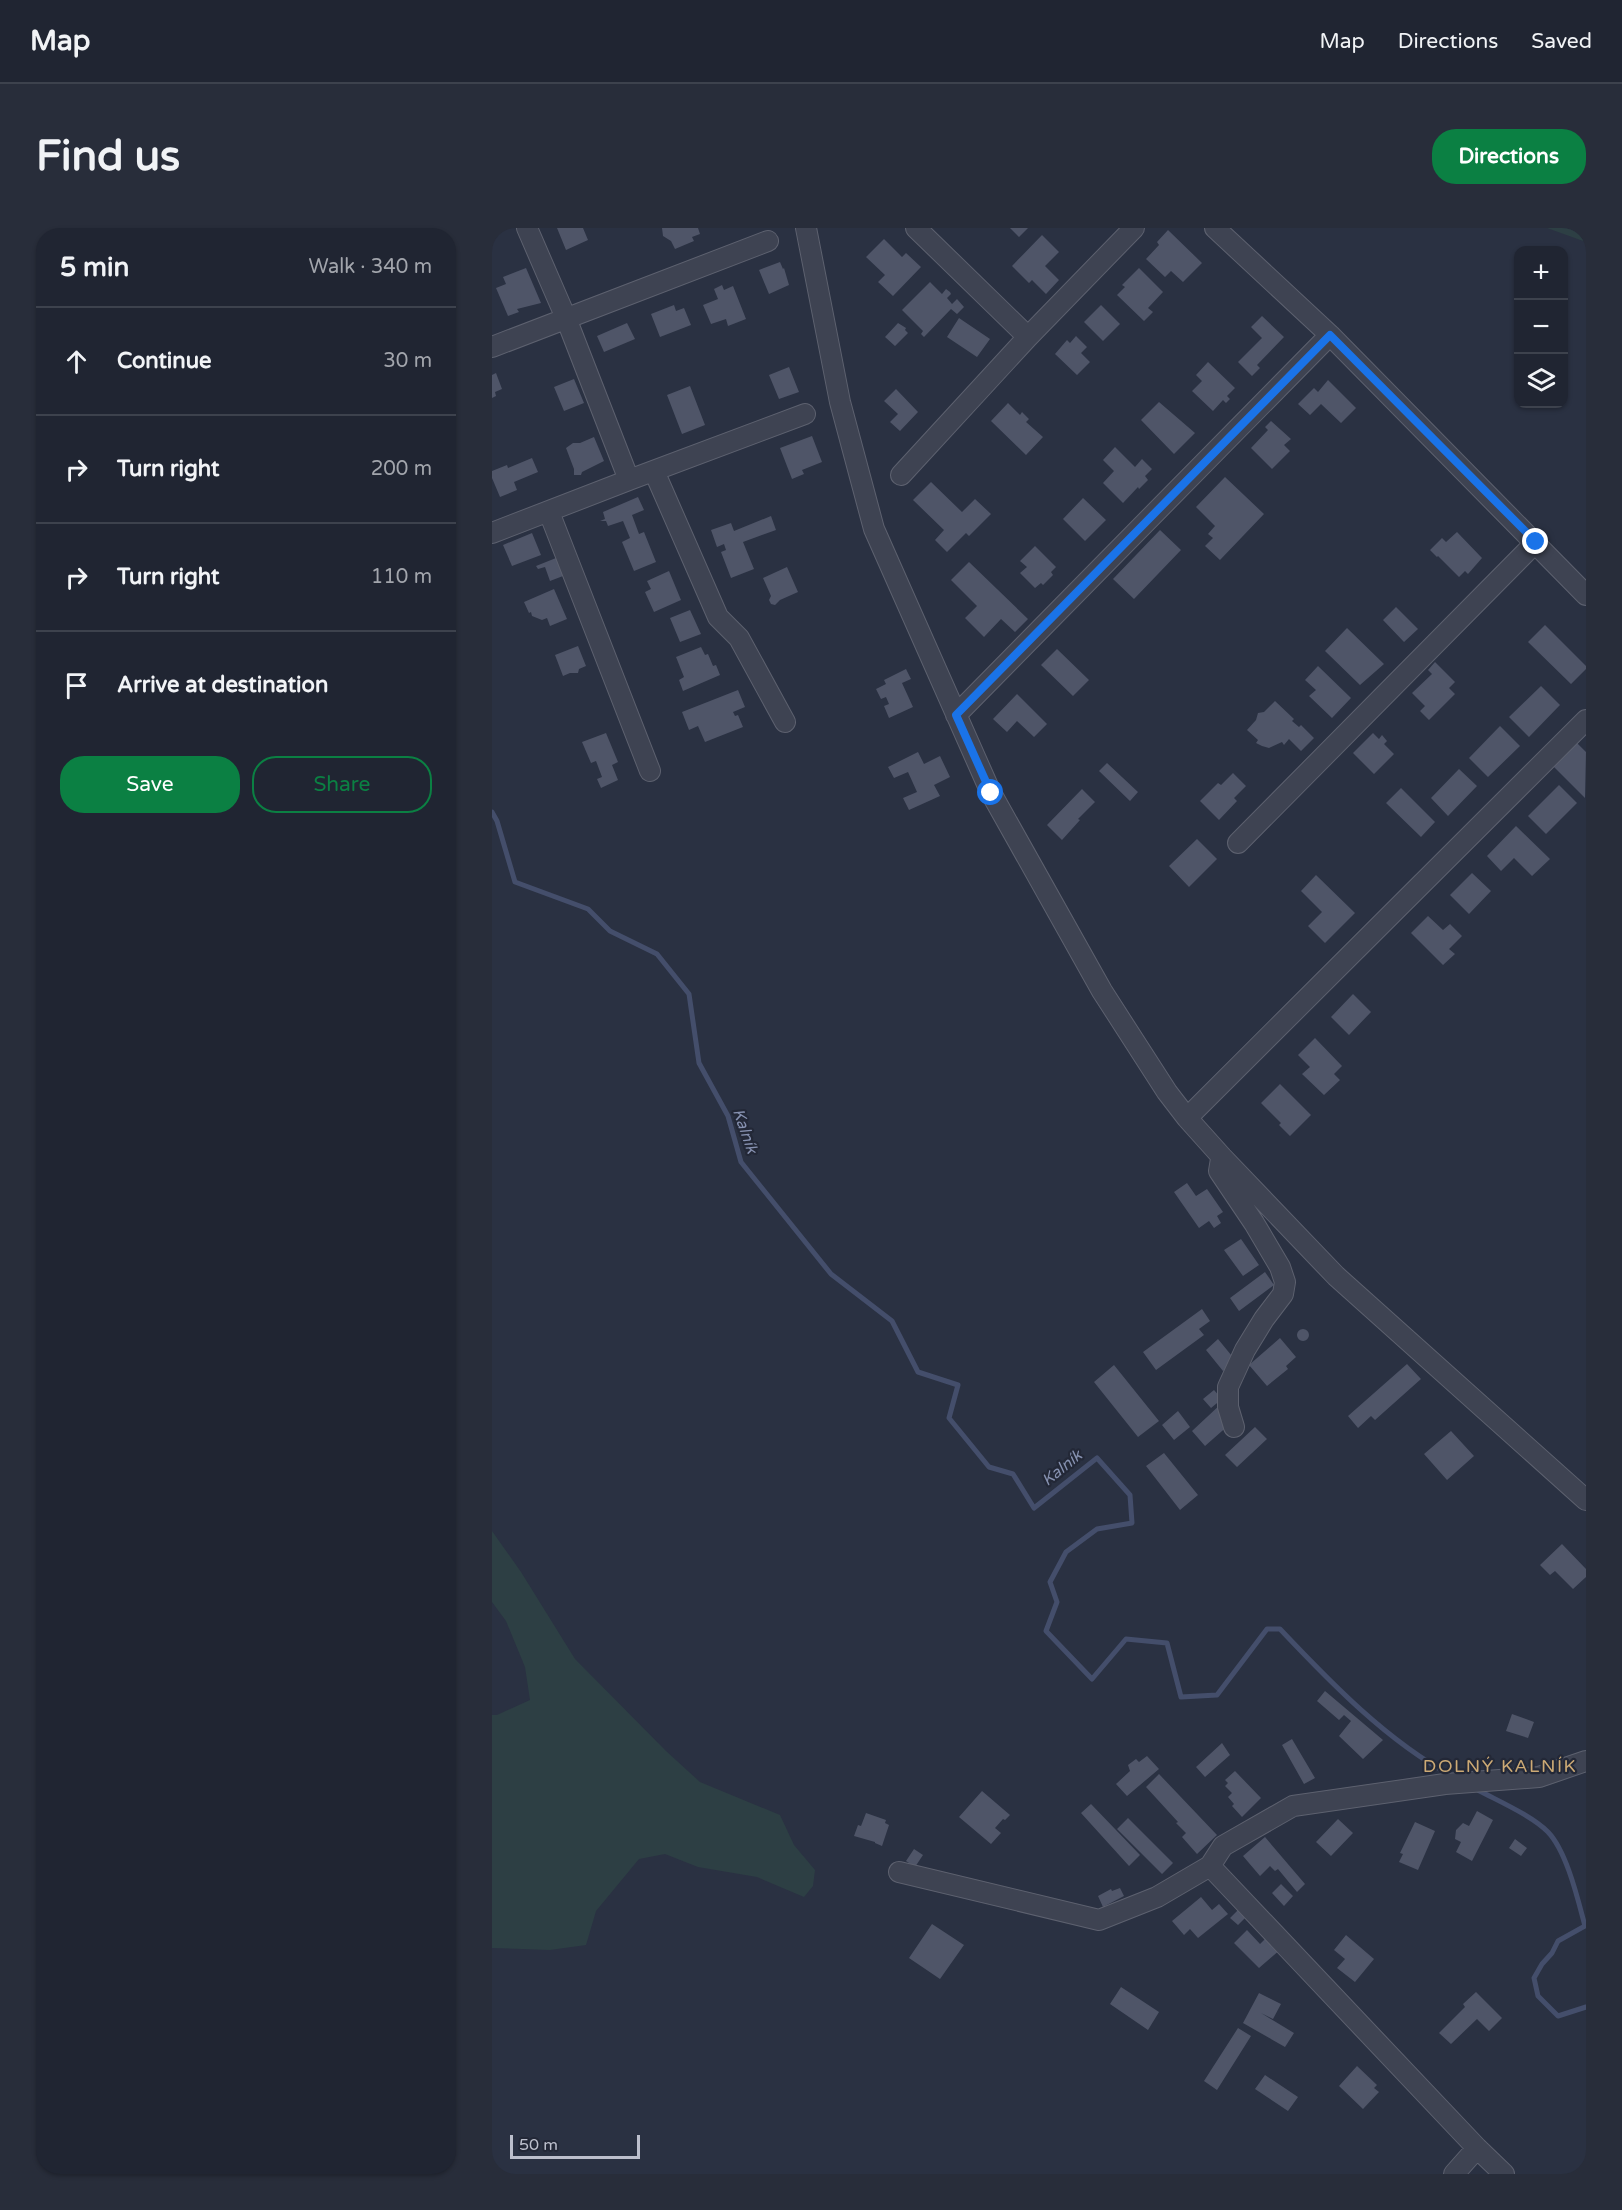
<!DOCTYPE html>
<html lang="en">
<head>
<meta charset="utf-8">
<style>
	:root { --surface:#202532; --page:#282d3a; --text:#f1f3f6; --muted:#a2a5ac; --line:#3d424d; --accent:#0b8043 }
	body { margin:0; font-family:"Varela Round",sans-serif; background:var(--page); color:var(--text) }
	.controls { position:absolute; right:18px; top:18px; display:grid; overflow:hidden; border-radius:12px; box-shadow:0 2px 4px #0004 }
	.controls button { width:54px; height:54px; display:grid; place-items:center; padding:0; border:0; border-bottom:2px solid var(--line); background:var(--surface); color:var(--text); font:30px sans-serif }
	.scale { position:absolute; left:18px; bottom:15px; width:130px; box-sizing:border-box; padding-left:6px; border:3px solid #bcbfcc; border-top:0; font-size:16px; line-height:21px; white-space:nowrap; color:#bcbfcc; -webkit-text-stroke:4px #232837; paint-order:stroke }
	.stop { position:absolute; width:18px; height:18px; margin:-14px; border:4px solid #1a73e8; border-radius:50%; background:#fff }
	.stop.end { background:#1a73e8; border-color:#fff; box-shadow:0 2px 6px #0008 }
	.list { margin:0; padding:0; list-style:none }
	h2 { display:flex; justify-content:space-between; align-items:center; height:78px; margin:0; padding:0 24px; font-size:26px }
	h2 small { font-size:20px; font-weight:400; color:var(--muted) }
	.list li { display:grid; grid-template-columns:39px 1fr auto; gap:18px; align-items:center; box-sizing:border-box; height:108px; padding:0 24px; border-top:2px solid var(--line) }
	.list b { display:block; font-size:22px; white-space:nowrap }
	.list em { font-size:20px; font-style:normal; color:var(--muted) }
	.actions { display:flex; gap:12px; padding:18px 24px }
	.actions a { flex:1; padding:14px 0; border:2px solid var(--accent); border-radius:24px; text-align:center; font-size:21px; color:var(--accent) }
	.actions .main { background:var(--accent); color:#fff }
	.icon { flex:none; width:33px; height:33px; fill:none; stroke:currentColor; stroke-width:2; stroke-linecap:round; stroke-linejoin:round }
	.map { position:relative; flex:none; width:1094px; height:1946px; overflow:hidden; border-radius:24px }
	header { display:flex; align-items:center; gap:36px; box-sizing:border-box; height:84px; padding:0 30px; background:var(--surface); border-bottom:2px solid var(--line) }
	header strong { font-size:28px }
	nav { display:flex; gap:33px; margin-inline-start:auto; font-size:21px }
	.intro { display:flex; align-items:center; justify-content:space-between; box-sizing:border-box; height:144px; padding:0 36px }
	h1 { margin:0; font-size:42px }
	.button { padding:15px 27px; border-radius:24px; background:var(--accent); color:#fff; font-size:21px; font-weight:700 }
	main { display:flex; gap:36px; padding:0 36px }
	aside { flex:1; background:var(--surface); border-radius:24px; box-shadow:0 2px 4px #0004 }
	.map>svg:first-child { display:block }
	.green { fill:#2d3f44 }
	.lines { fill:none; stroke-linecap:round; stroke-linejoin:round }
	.stream { stroke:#444e6b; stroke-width:5 }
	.building { fill:#4f5568 }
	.minor-casing { stroke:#5d616f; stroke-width:22 }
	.minor { stroke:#3e4352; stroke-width:20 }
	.route { stroke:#1a73e8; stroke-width:8 }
	.labels { text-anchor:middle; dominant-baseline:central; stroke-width:4.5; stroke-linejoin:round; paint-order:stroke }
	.water-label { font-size:16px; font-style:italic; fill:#8691b0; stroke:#232837 }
	.quarter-label { font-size:18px; letter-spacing:1.5px; fill:#cdaa75; stroke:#232837 }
</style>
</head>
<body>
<header>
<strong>Map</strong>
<nav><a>Map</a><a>Directions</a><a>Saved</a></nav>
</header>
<div class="intro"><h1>Find us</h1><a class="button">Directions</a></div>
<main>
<aside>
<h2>5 min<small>Walk · 340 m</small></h2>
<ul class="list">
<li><svg class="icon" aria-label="ahead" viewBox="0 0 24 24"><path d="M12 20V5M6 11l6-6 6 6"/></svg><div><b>Continue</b></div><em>30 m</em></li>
<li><svg class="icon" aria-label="right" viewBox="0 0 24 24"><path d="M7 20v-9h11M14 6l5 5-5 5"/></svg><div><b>Turn right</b></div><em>200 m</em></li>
<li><svg class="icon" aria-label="right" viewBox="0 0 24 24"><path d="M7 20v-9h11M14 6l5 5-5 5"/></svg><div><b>Turn right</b></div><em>110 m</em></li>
<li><svg class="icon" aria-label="arrive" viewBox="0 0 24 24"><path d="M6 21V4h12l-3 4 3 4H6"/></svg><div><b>Arrive at destination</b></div></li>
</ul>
<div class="actions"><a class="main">Save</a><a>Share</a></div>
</aside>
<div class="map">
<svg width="1094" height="1946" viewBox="0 0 1094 1946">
	<rect width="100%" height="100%" fill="#2a3142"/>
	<!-- green -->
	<path class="green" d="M1055 0H1094V14Z
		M0 1303 29 1344 83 1431 174 1523 208 1554 288 1587 302 1617 323 1642 321 1658 312 1669 265 1649 206 1639 173 1626 147 1631 104 1683 94 1717 58 1722 0 1720V1487H5L38 1472 33 1439 14 1393 0 1374Z"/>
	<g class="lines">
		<!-- stream -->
		<path class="stream" d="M0 584 5 593 23 654 96 681 118 703 165 726 197 766 207 835 236 888 249 934 339 1046 400 1093 426 1144 466 1157 457 1190 497 1239 521 1246 542 1280 605 1230 638 1267 640 1295 605 1301 574 1324 558 1354 565 1374 554 1403 600 1451 634 1411 675 1415 689 1469 725 1467 775 1401H788C839 1455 895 1513 960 1548
			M984 1561C1006 1573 1039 1587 1056 1604 1075 1624 1086 1672 1093 1698L1066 1713 1060 1725 1050 1736 1042 1750 1046 1768 1066 1788 1094 1779"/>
	</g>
	<!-- building -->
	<path class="building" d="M65 0H91L96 12 74 22Z
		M170 0H206L208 6 200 9 202 13 183 21 179 13 171 8Z
		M518 0H536L527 9Z
		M676 2 710 35 691 54 679 43 673 49 654 31 667 17 665 14Z
		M550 7 567 24 553 38 567 52 554 66 540 52 537 55 520 38Z
		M392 11 410 29 414 25 429 39 401 68 386 54 393 47 374 29Z
		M288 34 291 41 292 40 297 57 277 66 267 42Z
		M34 40 49 75 25 81 27 84 16 88 4 60 14 56 11 49Z
		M647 40 671 64 656 80 661 84 652 93 625 67 633 59 630 57Z
		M438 54 450 66 454 61 458 64 459 66 455 70 460 76 465 71 472 79 465 86 459 81 432 109 429 106 431 103 410 82Z
		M230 57 232 62 241 58 254 91 236 98 234 91 219 96 211 77 226 71 222 61Z
		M182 77 184 83 192 80 199 97 168 109 159 86Z
		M609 77 628 96 611 113 592 94Z
		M770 88 792 109 765 137 768 140 760 148 746 134 770 110 759 99Z
		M467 90 498 111 485 129 455 109Z
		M135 95 143 111 112 124 105 108Z
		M406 95 414 100 413 102 416 105 403 118 393 109Z
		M584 108 595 119 589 125 598 134 585 147 563 126 575 112 578 115Z
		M716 134 743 160 735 168 738 171 734 175 731 172 721 183 700 163 710 153 704 147Z
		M297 139 307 164 287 171 277 147Z
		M4 145 10 161 3 164 4 168 0 170V147Z
		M82 151 92 175 72 183 62 159Z
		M836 152 864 180 849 195 829 176 818 187 806 176 822 160 826 164Z
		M198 158 213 197 190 206 175 167Z
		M404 161 426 184 408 203 398 194 406 186 392 173Z
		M667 174 703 205 682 226 649 192Z
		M516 175 528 187 530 184 537 191 534 194 551 209 534 227 499 193Z
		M779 193 799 211 792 217 798 223 780 241 759 220 776 202 773 199Z
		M320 208 330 234 310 242 312 246 300 251 288 220Z
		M102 209 112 233 90 244 89 247H82V241L74 220 81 215H88Z
		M623 219 643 239 650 231 660 241 653 248 656 252 647 261 646 259 631 275 611 255 622 243 611 232Z
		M40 230 46 244 22 254 25 262 8 269 0 250V243L15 237 16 240Z
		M733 249 772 286 728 332 713 318 721 310 716 306 723 298 704 279Z
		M439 254 470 284 483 271 499 286 477 308 474 305 455 324 443 312 452 302 421 272Z
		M146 269 152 282 140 287 147 306 152 304 164 334 142 343 130 314 138 310 131 293 116 298 114 293H108L113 291 111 284Z
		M591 270 614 292 593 313 571 291Z
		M279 288 284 302 251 314 262 341 239 350 229 324 234 322 232 316 225 319 219 302 239 295 242 303Z
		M668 302 689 322 642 371 621 351Z
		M965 304 990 330 976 346 973 343 967 349 946 328 945 329 938 322 950 310 954 314Z
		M40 305 49 327 20 338 11 317Z
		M543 318 564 339 559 344 561 347 551 357 549 355 543 360 528 345 535 339 528 333Z
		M64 330 71 348 58 353 53 339 46 341 44 338Z
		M477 334 536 391 523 404 509 391 492 409 473 390 485 378 459 352Z
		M295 339 306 364 288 372 283 377 279 376 277 372 279 368 271 350Z
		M177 343 189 372 162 384 153 364 159 361 155 353Z
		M62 361 75 391 58 398 55 390 50 392 40 388 39 384 37 385 32 374Z
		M904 379 926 401 912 414 891 392Z
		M198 382 209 406 188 414 178 390Z
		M1053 397 1094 438V441L1079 456 1036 414Z
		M855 400 892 436 868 457 833 423Z
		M86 418 94 438 87 441 86 445H78L71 448 63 427Z
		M209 419 213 427 216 426 221 438 224 437 228 447 191 463 187 452 192 449 184 429Z
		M565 421 597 452 581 468 549 437Z
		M943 434 963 454 957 460 963 466 937 492 928 483 933 478 920 465 940 446 936 442Z
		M826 438 859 470 840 490 817 468 824 462 813 452Z
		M414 441 419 451 410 455 421 479 397 490 392 478 397 476 394 469 389 471 384 461 394 456 392 452Z
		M1049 458 1068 477 1037 509 1017 489Z
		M246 462 253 479 241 484 243 488 246 487 251 499 213 514 206 498 197 502 190 484Z
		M525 466 555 496 542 509 525 493 515 504 501 491Z
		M783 473 802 491 800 493 807 499 809 497 822 510 809 523 797 511 792 517 790 514 777 520 770 518 764 515 766 512 755 502 764 492 766 485 772 484Z
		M1008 498 1028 518 996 549 977 530Z
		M114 505 126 534 120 537 126 552 109 560 105 551 110 549 104 533 99 535 90 514Z
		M881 505 887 511 890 507 895 513 892 516 902 526 882 546 861 525Z
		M1084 514 1094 524 1093 570 1061 538Z
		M426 524 432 536 448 528 458 549 442 557 448 568 417 582 411 570 425 564 416 544 402 550 396 539Z
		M615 535 646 564 638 573 607 543Z
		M967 541 985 558 956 588 939 570Z
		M741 545 754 558 742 570 745 573 727 592 708 573 726 555 729 557Z
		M1067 557 1085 575 1054 606 1036 588Z
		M909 560 943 594 929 609 894 575Z
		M590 561 603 574 586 591 588 592 570 612 555 597Z
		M1024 598 1058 631 1040 648 1022 630 1009 643 995 628Z
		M705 611 725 631 697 659 677 638Z
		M980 645 999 663 977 686 958 667Z
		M824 647 863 685 833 715 816 698 830 684 809 663Z
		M936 688 951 702 958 696 970 708 957 721 963 726 951 737 919 705Z
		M861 766 879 784 857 807 839 789Z
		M823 810 850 838 842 846 848 852 832 867 810 846 818 839 806 827Z
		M788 856 819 887 798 908 787 897 789 895 769 875Z
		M695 955 704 968 715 961 731 984 725 988 729 995 722 1000 717 993 707 1000 682 964Z
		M749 1011 767 1037 751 1048 732 1022Z
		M773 1044 782 1057 747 1083 738 1070Z
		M710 1081 718 1093 707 1101 712 1107 664 1142 651 1124Z
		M805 1107a6 6 0 1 1 12 0a6 6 0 1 1-12 0Z
		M788 1110 804 1129 794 1138 796 1141 775 1158 757 1137Z
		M726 1111 744 1133 731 1143 714 1122Z
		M915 1136 929 1151 883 1192 879 1188 866 1200 856 1188Z
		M622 1137 667 1193 646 1209 602 1154Z
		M722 1162 730 1171 719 1180 711 1171Z
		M730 1175 738 1196 713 1218 700 1203Z
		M686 1183 698 1199 682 1212 670 1197Z
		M763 1199 775 1211 745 1239 733 1227Z
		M959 1203 982 1228 955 1252 932 1226Z
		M672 1225 706 1267 688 1282 654 1238Z
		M1070 1316 1094 1341V1349L1081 1361 1063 1343 1058 1347 1048 1337Z
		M833 1463 891 1512 871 1531 847 1508 859 1493 852 1487 847 1492 825 1473Z
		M1020 1486 1042 1494 1036 1510 1014 1503Z
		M800 1511 823 1550 812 1556 790 1517Z
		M730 1515 738 1527 713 1549 704 1539Z
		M655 1528 667 1541 635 1568 624 1556 638 1543 636 1537 644 1531 647 1534Z
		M743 1543 769 1570 750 1589 740 1578 742 1576 736 1569 740 1565 733 1558 736 1555 733 1552Z
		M667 1546 725 1607 705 1626 690 1609 694 1605 684 1595 686 1594 654 1559Z
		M490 1563 518 1587 513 1592 511 1591 503 1600 509 1605 499 1616 467 1589Z
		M599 1576 648 1627 637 1638 589 1585Z
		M985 1583 1001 1592 980 1633 964 1624 969 1614 963 1611 964 1602 971 1595 977 1598Z
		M374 1585 394 1592 393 1595 397 1597 390 1618 383 1615V1614L362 1608 366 1597 369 1598Z
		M636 1590 681 1635 670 1646 625 1601Z
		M846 1591 861 1605 839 1628 824 1614Z
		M923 1594 943 1603 926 1642 907 1634 911 1626 908 1625Z
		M773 1609 813 1656 805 1664 786 1641 783 1643 778 1638 768 1648 751 1628Z
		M1023 1611 1035 1620 1029 1628 1017 1620Z
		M422 1621 431 1627 423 1639 414 1633Z
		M789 1656 801 1668 792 1678 780 1665Z
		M628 1660 632 1668 611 1679 606 1668 619 1661 620 1663Z
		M709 1669 720 1682 727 1676 736 1686 706 1710 698 1701 692 1707 680 1693Z
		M747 1681 755 1688 746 1697 738 1690Z
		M440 1696 472 1717 448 1751 417 1730Z
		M755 1702 768 1716 777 1707 789 1721 767 1740 742 1715Z
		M854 1707 882 1731 863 1754 845 1740 853 1731 842 1722Z
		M629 1759 667 1784 656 1802 618 1776Z
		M984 1764 1010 1790 997 1803 985 1791 959 1816 947 1805 973 1779 971 1776Z
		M767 1765 789 1776 781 1791 769 1785 802 1805 793 1819 751 1795Z
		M746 1800 759 1808 725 1862 712 1853Z
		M865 1838 885 1857 882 1860 887 1864 871 1881 847 1858Z
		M773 1847 806 1869 796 1883 763 1861Z"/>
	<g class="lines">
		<!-- minor casing -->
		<g class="minor-casing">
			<path id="minor" d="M35 0 74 90 137 252 313 186
				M314 0 348 174 382 301 499 565 610 763 675 864 695 890 730 929 844 1048 1094 1272
				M424 0 536 109
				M723 0 838 107 1094 367
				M0 119 276 13
				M162 243 226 389 247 410 293 494
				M409 247 536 109 642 0
				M57 284 158 543
				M0 305 137 252
				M464 487 838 107
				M746 615 1044 314
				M695 890 1094 492
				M729 931 727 943 762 995 788 1039 793 1054 791 1066 772 1091 753 1122 736 1159V1179L742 1199
				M718 1638 985 1920 1012 1946
				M407 1644 607 1692 665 1669 718 1638 731 1618 801 1578 953 1556 1047 1549 1094 1533
				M962 1946 985 1920"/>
		</g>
		<!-- minor -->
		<use href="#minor" class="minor"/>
	</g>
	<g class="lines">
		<!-- route -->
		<path class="route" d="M499 565 464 487 838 107 1044 314"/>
	</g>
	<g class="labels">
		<!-- water labels -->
		<g class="water-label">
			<text transform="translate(253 903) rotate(71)">Kalník</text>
			<text transform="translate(570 1240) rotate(-39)">Kalník</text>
		</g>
		<!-- quarter labels -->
		<g class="quarter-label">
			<text x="1008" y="1538">DOLNÝ KALNÍK</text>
		</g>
	</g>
</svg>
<div class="controls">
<button>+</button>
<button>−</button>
<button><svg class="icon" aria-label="layers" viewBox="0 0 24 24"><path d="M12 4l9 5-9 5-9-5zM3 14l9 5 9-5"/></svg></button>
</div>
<div class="scale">50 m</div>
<div class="stop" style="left:499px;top:565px"></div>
<div class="stop end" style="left:1044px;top:314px"></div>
</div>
</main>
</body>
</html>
